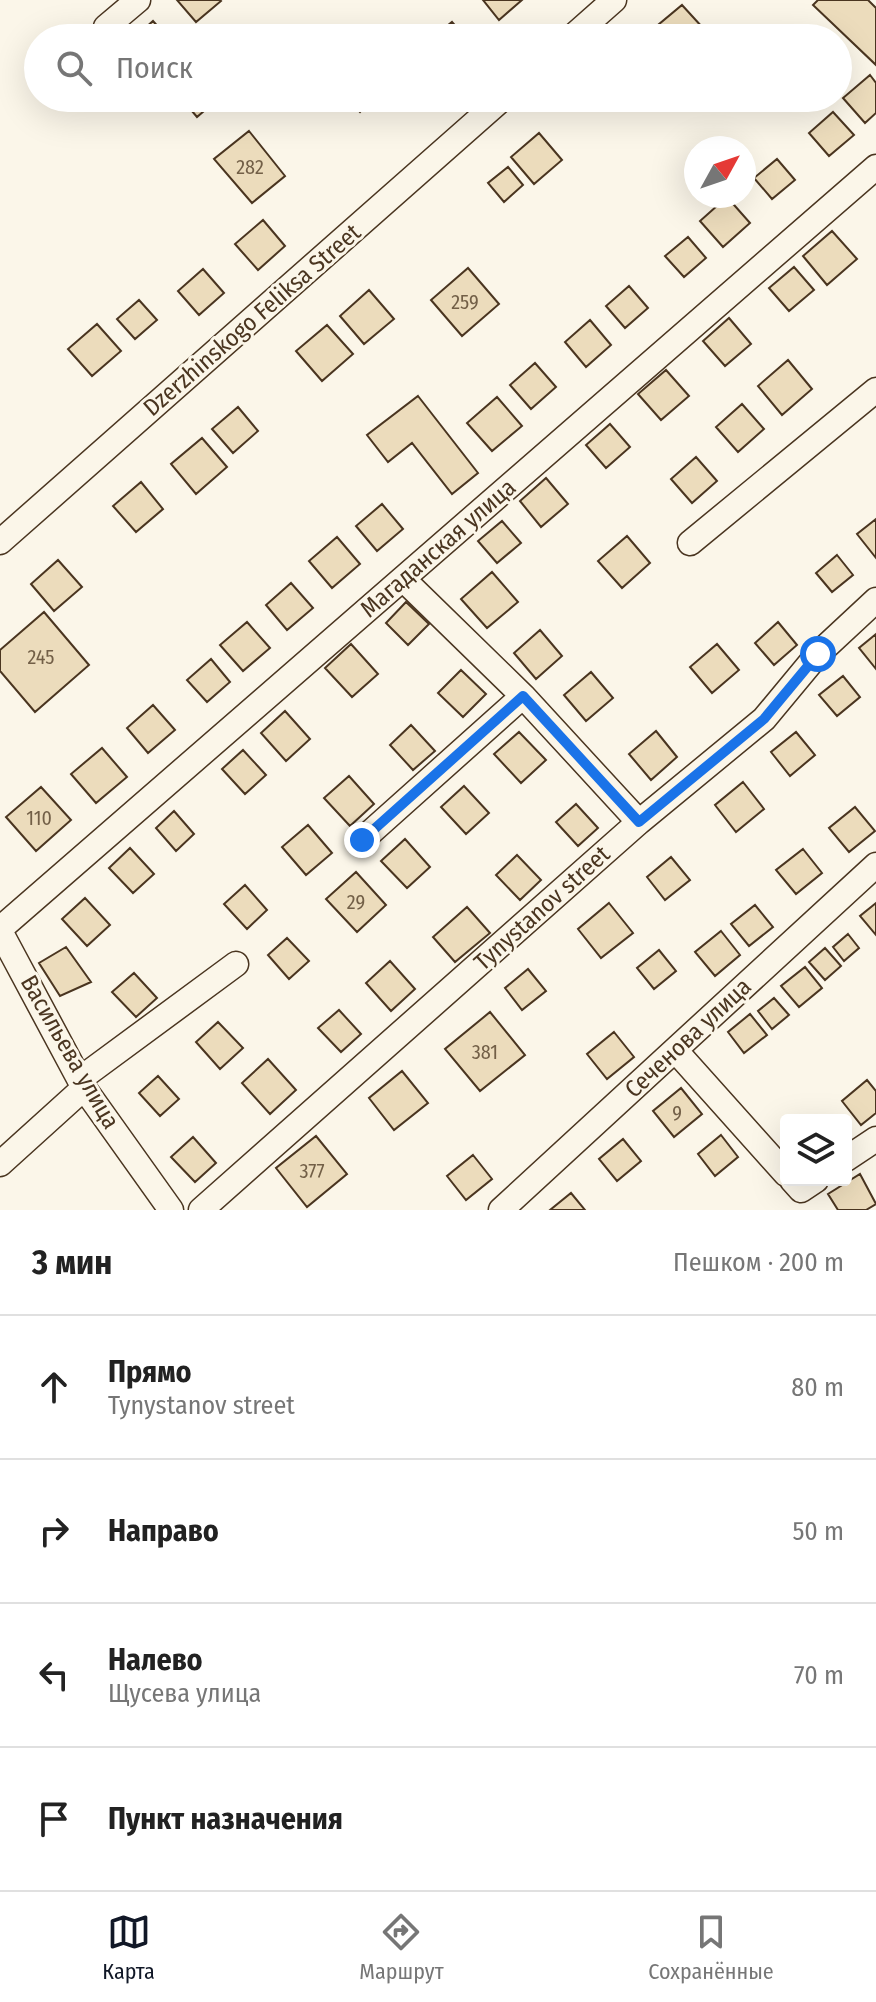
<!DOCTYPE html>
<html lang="ru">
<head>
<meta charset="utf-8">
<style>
	:root { --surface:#fff; --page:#f6f6f6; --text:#222; --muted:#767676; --line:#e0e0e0; --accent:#111827 }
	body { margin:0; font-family:"Fira Sans Condensed",sans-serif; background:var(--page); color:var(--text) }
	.controls { position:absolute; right:24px; bottom:24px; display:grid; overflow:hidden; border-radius:8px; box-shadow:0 8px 32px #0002 }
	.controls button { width:72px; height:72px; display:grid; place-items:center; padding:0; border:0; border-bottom:2px solid var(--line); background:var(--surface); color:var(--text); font:40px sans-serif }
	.compass { position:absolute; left:684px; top:136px; width:72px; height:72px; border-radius:50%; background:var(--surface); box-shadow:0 8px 32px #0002; rotate:50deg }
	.stop { position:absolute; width:24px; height:24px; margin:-18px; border:6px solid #1a73e8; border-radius:50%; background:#fff }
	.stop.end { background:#1a73e8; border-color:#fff; box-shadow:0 2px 8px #0008 }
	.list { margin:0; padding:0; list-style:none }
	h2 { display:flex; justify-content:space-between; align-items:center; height:104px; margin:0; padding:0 32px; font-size:34px }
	h2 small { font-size:26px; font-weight:400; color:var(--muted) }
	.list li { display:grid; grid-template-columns:52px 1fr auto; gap:24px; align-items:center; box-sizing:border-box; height:144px; padding:0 32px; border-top:2px solid var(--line) }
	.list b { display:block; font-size:30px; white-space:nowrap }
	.list p { margin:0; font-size:26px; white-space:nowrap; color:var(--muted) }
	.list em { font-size:26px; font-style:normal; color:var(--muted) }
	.icon { flex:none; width:44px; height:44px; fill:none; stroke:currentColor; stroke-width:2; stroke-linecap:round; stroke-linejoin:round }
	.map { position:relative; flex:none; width:876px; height:1210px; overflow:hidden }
	.search { position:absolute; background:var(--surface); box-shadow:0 8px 32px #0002; left:24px; right:24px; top:24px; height:88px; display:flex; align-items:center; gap:20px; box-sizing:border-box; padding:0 28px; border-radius:44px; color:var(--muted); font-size:30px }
	.sheet { height:680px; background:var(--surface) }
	nav { display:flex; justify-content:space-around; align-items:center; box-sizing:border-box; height:112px; border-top:2px solid var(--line); background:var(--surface); font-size:22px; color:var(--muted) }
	nav a { display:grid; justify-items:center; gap:4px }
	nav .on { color:var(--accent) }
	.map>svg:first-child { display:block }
	.building { fill:#ecdcbc; stroke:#4a3520; stroke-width:2 }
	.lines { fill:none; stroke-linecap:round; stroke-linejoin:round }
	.minor-casing { stroke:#4a3520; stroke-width:27 }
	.minor { stroke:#fbf6e9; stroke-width:24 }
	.route { stroke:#1a73e8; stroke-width:10 }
	.labels { text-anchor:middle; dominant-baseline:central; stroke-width:6; stroke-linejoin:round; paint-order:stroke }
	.number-label { font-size:20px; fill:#725f47 }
	.street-label { font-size:24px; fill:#4a3520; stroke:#fbf6e9 }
</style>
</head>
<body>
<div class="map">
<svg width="876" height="1210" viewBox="0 0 876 1210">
	<rect width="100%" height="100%" fill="#fbf6e9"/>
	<!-- building -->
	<path class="building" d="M177 0H220L221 1 196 22Z
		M483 0H522L499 20Z
		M818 0H868L876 8V65L813 5Z
		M682 5 703 28 691 38H668L658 25Z
		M153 21 168 38H134Z
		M452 22 466 38H432Z
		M870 75 876 83V113L865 123 843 98Z
		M181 98H219L197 117Z
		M347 98H372L360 112Z
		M833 112 854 135 829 156 809 133Z
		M249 131 285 176 252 203 214 159Z
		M539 133 562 160 534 184 511 157Z
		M777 159 795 180 772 199 754 178Z
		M508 167 523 185 504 202 488 183Z
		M727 197 750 223 723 247 700 221Z
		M263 220 285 246 258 270 235 244Z
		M832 231 857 259 827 285 803 256Z
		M688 237 706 258 684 277 665 256Z
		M794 267 814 290 789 311 769 288Z
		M468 268 499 304 462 336 431 300Z
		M203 269 224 293 199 315 178 291Z
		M629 286 648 308 625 328 606 306Z
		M369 290 394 319 364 344 340 316Z
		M139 300 157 320 135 339 117 319Z
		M729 318 751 344 725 366 703 341Z
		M590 320 611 345 586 367 565 342Z
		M97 324 121 351 92 376 68 349Z
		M327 325 353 354 322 381 296 351Z
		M788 360 812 389 782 415 758 386Z
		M535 363 556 387 531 409 510 385Z
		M666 370 689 396 661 420 638 394Z
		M418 396 478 473 452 494 412 443 388 462 367 435Z
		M497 397 522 426 492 451 467 423Z
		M742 404 764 429 738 452 716 427Z
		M238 407 258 431 233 453 212 429Z
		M610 424 630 447 606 468 586 445Z
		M202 438 227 467 196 494 171 464Z
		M696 457 717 481 692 503 671 479Z
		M546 478 568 504 541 527 520 501Z
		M141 482 163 509 136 532 113 506Z
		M382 504 403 529 377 551 356 526Z
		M876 519V558L857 534Z
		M502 521 521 543 497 563 478 541Z
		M627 536 650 563 622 588 598 561Z
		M337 537 360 564 332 588 309 561Z
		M837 555 853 575 832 592 816 573Z
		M58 560 82 587 54 611 31 584Z
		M492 572 518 602 487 628 461 599Z
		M291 583 313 608 287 630 266 605Z
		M406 602 429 624 408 645 386 623Z
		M44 612 89 665 35 712 0 671V650Z
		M247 622 270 648 243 671 220 645Z
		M778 622 797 645 774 665 755 643Z
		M540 630 562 656 536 679 514 653Z
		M876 634V669L859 648Z
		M351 644 378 674 352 697 325 668Z
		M717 644 739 670 712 693 690 667Z
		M211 659 230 682 207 702 187 680Z
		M461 670 486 694 463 717 438 693Z
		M591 672 613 698 586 721 564 695Z
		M843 676 860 697 837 716 819 695Z
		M153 705 175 730 148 753 127 728Z
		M285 711 310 739 286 761 261 733Z
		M411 725 435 751 413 770 390 745Z
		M656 731 677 757 651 780 629 754Z
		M519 732 546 760 521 783 494 754Z
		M796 732 815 755 790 776 771 752Z
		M102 748 127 777 96 803 71 774Z
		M243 750 266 775 245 794 222 769Z
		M349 776 374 804 350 826 324 798Z
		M743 782 764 809 736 832 715 805Z
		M464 786 489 813 466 834 441 807Z
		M41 787 71 820 36 851 6 817Z
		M576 804 598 828 578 846 556 822Z
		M855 807 875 831 849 852 829 828Z
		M174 811 194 834 176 851 156 828Z
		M308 825 332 853 306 875 282 847Z
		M405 839 430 867 407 888 381 861Z
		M130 848 154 874 133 893 109 868Z
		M803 849 822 873 796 894 776 870Z
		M517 855 541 880 520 900 496 875Z
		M671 857 690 880 665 900 647 877Z
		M356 872 386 905 357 932 326 899Z
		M245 885 267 910 247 929 224 904Z
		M85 898 110 925 87 946 62 919Z
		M609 903 633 933 601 958 578 929Z
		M876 903V935L860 916Z
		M755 905 773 927 749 946 731 924Z
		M467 907 490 933 455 962 433 937Z
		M721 931 740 955 715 976 695 952Z
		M848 934 859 948 844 961 833 947Z
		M287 938 309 961 289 979 268 955Z
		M66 947 91 982 60 996 39 963Z
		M825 948 841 966 825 980 809 962Z
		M659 950 676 971 654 989 637 968Z
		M390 961 415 989 391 1011 366 983Z
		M805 967 822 988 799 1007 781 986Z
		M528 969 546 991 522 1010 505 988Z
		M134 973 157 998 136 1017 112 992Z
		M774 998 789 1015 772 1029 758 1011Z
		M339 1010 361 1034 341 1052 318 1028Z
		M490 1012 525 1055 480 1091 445 1049Z
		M750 1014 767 1035 744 1053 728 1032Z
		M218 1022 243 1048 220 1069 196 1042Z
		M614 1032 634 1057 607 1079 587 1054Z
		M268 1059 296 1090 270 1114 242 1083Z
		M402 1071 428 1103 394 1130 369 1098Z
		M158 1076 179 1099 160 1116 139 1093Z
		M867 1080 876 1091V1113L861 1125 842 1101Z
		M681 1088 702 1114 674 1137 653 1111Z
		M721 1135 738 1157 715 1176 698 1154Z
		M316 1136 347 1174 307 1207 276 1168Z
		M193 1137 216 1163 195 1182 171 1157Z
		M623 1139 641 1161 617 1181 599 1159Z
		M473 1155 492 1179 466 1200 447 1176Z
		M860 1174 876 1204 866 1210H838L828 1194Z
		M571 1193 585 1210H550Z"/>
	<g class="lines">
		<!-- minor casing -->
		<g class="minor-casing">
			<path id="minor" d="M106 27 138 0
				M571 38 614 0
				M0 542 503 98
				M690 543 876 390
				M403 579 523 696 639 822
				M362 840 523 696
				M0 929 876 167
				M0 931 84 1088 171 1210
				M675 1050 786 1174
				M80 1079 236 964
				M846 1159 876 1139
				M0 1164 84 1088
				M792 1180 801 1190 816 1180
				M201 1210 639 822 764 719 818 654 876 600
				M501 1210 876 865"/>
		</g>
		<!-- minor -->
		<use href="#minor" class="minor"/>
	</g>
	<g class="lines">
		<!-- route -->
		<path class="route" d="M362 840 523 696 639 822 764 719 818 654"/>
	</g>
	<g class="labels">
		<!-- number labels -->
		<g class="number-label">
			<text x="250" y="167">282</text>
			<text x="465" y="302">259</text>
			<text x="41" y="657">245</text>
			<text x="39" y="818">110</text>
			<text x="356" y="902">29</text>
			<text x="485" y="1052">381</text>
			<text x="677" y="1113">9</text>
			<text x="312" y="1171">377</text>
		</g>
		<!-- street labels -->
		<g class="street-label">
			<text transform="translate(252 320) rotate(-41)">Dzerzhinskogo Feliksa Street</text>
			<text transform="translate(438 548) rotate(-41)">Магаданская улица</text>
			<text transform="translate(542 908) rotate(-42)">Tynystanov street</text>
			<text transform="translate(688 1038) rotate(-43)">Сеченова улица</text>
			<text transform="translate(70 1052) rotate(60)">Васильева улица</text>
		</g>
	</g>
</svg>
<div class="controls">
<button><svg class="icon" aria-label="layers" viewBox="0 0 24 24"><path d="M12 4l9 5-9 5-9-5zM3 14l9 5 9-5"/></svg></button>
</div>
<svg class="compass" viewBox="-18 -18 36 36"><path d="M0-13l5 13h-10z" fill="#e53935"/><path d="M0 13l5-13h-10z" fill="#767676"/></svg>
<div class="stop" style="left:818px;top:654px"></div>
<div class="stop end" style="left:362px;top:840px"></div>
<div class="search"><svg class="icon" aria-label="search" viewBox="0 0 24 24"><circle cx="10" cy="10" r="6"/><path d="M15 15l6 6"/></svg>Поиск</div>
</div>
<section class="sheet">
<h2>3 мин<small>Пешком · 200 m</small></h2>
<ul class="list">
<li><svg class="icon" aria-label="ahead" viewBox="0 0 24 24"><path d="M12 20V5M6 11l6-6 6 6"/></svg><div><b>Прямо</b><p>Tynystanov street</p></div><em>80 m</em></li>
<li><svg class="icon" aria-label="right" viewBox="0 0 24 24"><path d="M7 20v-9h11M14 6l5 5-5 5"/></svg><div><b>Направо</b></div><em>50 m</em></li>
<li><svg class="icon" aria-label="left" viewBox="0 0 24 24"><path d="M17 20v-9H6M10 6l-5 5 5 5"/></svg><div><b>Налево</b><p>Щусева улица</p></div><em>70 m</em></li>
<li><svg class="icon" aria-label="arrive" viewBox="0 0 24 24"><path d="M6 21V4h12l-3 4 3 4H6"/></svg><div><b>Пункт назначения</b></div></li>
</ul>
</section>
<nav>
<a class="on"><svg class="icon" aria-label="map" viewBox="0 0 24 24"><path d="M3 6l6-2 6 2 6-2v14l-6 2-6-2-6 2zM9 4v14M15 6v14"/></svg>Карта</a>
<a><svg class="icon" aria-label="directions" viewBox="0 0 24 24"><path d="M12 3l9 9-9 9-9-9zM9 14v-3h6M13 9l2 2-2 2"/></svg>Маршрут</a>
<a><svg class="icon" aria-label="saved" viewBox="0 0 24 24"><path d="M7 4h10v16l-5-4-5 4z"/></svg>Сохранённые</a>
</nav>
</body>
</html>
